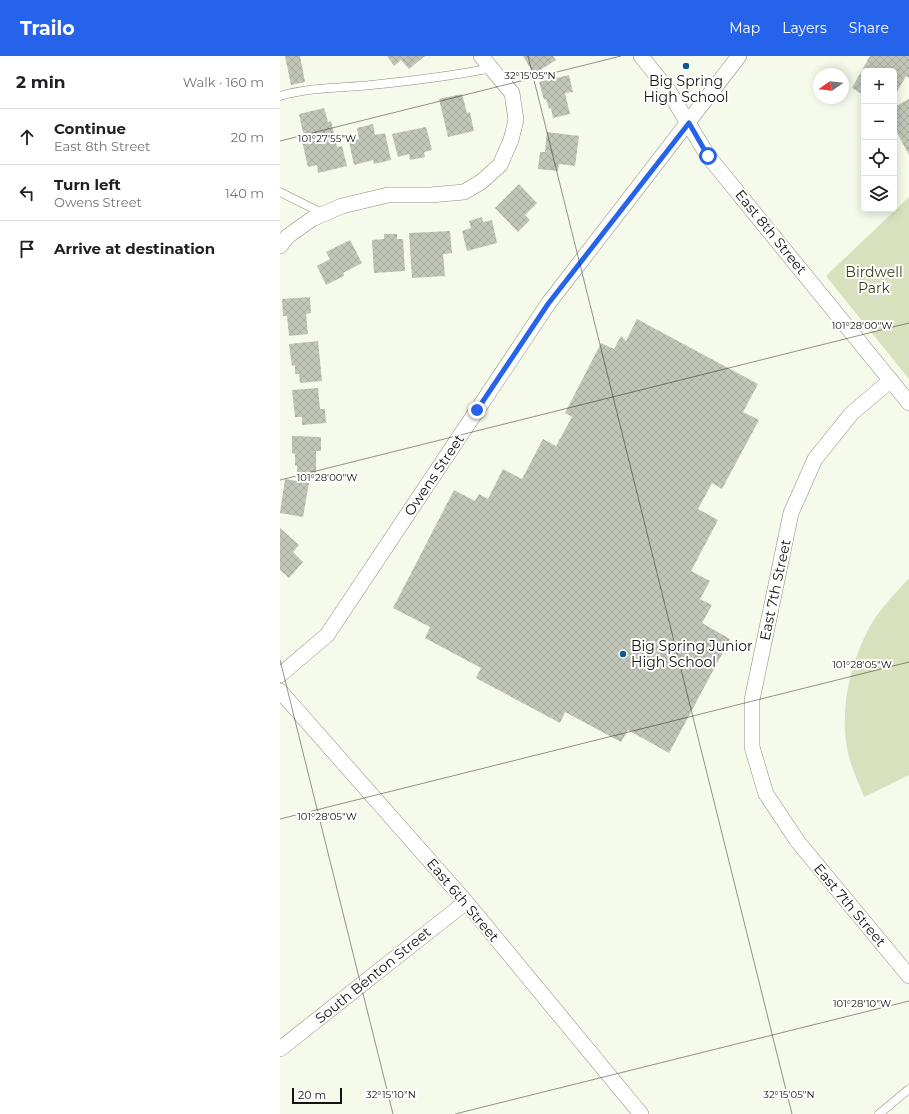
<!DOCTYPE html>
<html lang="en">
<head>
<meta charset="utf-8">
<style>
	:root { --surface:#fff; --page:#f2f2f2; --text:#202124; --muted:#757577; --line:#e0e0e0; --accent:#2563eb }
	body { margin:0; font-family:Montserrat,sans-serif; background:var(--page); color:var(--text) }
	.controls { position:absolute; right:12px; top:12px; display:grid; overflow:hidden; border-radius:6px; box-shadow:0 2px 10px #0003 }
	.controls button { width:36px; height:36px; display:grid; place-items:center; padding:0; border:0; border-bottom:1px solid var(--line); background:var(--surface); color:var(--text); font:20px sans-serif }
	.compass { position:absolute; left:533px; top:12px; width:36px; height:36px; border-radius:50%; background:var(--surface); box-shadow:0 2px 10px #0003; rotate:256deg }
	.scale { position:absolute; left:12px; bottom:10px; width:50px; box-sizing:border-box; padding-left:4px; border:2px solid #12140f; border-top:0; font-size:11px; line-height:14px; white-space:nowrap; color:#12140f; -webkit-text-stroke:3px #fff; paint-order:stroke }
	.stop { position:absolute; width:12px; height:12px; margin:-9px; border:3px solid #2563eb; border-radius:50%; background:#fff }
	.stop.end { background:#2563eb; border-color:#fff; box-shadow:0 1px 4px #0008 }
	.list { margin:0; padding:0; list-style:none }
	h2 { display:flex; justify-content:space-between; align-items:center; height:52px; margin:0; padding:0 16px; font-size:17px }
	h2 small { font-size:13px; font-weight:400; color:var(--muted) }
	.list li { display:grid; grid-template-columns:26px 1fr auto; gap:12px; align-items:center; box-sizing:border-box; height:56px; padding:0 16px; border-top:1px solid var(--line) }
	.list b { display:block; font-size:15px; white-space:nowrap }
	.list p { margin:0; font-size:13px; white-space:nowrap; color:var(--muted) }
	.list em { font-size:13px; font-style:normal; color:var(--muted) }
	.icon { flex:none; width:22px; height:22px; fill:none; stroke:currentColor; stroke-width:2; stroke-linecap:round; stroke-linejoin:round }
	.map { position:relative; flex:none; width:629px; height:1058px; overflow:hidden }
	header { display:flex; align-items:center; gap:24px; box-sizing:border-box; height:56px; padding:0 20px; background:var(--accent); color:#fff }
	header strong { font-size:19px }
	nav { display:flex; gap:22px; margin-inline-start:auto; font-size:14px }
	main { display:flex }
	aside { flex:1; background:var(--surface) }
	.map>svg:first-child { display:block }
	.green { fill:#d8e0bd }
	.building { fill:url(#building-cross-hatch) }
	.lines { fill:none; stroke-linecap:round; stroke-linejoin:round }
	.lane-casing { stroke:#898d7f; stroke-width:9 }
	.street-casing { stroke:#898d7f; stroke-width:16 }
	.lane { stroke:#fff; stroke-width:8 }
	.street { stroke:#fff; stroke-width:15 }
	.route { stroke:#2563eb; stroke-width:5 }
	.ticks { fill:none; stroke:#12140f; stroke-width:1; stroke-opacity:0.45 }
	.poi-dot { fill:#0d5c8f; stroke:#fff; stroke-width:1.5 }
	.labels { text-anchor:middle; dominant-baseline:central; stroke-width:4; stroke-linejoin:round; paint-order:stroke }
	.poi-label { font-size:14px; fill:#12140f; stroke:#fff }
	.street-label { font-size:14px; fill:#12140f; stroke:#fff }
	.park-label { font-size:14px; fill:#384016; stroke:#fff }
	.ticks-label { font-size:10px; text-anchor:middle; fill:#12140f; stroke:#fff; stroke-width:4; stroke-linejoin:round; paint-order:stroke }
</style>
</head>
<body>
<header>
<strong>Trailo</strong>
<nav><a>Map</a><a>Layers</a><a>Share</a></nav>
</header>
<main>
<aside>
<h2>2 min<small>Walk · 160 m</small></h2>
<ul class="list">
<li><svg class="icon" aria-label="ahead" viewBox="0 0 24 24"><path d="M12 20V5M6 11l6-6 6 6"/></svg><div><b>Continue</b><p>East 8th Street</p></div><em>20 m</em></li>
<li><svg class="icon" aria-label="left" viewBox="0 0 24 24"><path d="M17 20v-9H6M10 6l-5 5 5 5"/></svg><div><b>Turn left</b><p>Owens Street</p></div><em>140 m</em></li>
<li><svg class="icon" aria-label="arrive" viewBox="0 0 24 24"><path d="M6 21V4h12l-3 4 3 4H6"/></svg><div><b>Arrive at destination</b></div></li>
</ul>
</aside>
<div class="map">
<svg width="629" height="1058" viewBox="0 0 629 1058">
	<defs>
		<pattern id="building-cross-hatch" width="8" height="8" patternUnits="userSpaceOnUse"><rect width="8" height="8" fill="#c2c6b8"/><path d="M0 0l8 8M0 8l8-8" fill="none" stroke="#a6a99d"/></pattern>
	</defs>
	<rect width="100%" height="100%" fill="#f6faeb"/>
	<!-- green -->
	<path class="green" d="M629 141V323L546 220Z
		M629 522V719L584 741C578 725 570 709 567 692 560 651 570 609 589 572 599 553 615 538 629 522Z"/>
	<!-- building -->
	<path class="building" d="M5 0H20L25 26 11 29Z
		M107 0H145L129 13 121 4 114 10Z
		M243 0H273L276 4 254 18Z
		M590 0H629V22L626 20 614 41V15H584V39L572 32Z
		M289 19 293 36 285 37 290 58 273 62 271 52 269 53 266 43 264 44 259 26Z
		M182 38 187 57 190 56 194 75 168 81 159 43Z
		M629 43V99L614 71V51Z
		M44 52 48 66 51 65 57 91 62 90 67 110 38 117 37 109 28 111 21 81H24L19 58Z
		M93 68 95 79 105 77 111 104 94 108 93 104 74 109 69 86 79 83 77 72Z
		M146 71 152 94 144 96 145 101 130 104 129 98 118 101 112 78Z
		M267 76 299 80 295 110 279 108 278 115 258 113 260 96H265Z
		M239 128 257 147 245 159 250 164 238 176 215 152Z
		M202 161 203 166 212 164 217 187 187 195 182 175 191 172 189 165Z
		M170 175 172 197 163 198 165 220 132 222 129 177Z
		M104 178H117V183H123L125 215 94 217 92 184 104 183Z
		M70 184 82 207 63 217 64 220 46 229 37 210 50 203 46 196Z
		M30 241 31 257 26 258 28 278 9 280 7 260H3L2 243Z
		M357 263 478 328 463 356 479 364 442 433 432 427 418 453 438 464 411 515 430 525 420 543 432 549 422 567 450 583 389 697 348 674 341 686 285 656 280 667 196 622 201 612 145 582 150 571 113 552 174 434 195 445 199 438 208 443 223 413 242 423 263 383 276 390 292 361 285 357 321 287 334 293 341 280 346 285Z
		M38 285 42 325 20 327 19 318H15V309L12 310 9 288Z
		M38 332 40 353H45L46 367 22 369V361H15L12 334Z
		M12 380 41 381V395H36V418H17V409L15 410V398L12 397Z
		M5 423 29 427 23 461 0 457Z
		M0 472 19 489 13 496 23 506 9 522 0 514Z"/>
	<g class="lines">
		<!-- lane casing -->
		<g class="lane-casing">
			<path id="lane" d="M0 40C31 31 60 32 91 29 131 25 172 20 212 12
				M0 136 44 158
				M599 1058 629 1033"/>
		</g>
		<!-- street casing -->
		<g class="street-casing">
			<path id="street" d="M361 0 388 34 428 100 629 347
				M0 190 8 180 32 163 62 150 108 139H150L184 136 201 126 220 109 231 84 236 64 232 37 201 0
				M611 324 572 357 535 403 511 457 472 644V691L486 738 518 786 629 920
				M0 619 47 579 268 248 459 0
				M0 635 186 846 361 1058
				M0 993 186 846"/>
		</g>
		<!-- lane -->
		<use href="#lane" class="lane"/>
		<!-- street -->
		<use href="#street" class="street"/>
	</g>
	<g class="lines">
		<!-- route -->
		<path class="route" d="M197 354 268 248 409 67 428 100"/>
	</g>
	<!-- ticks -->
	<path class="ticks" d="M248 0 512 1058M0 85 341 0M0 424 629 267M0 604 113 1058M0 763 629 606M175 1058 629 945"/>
	<!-- markers -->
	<g class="poi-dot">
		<circle cx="406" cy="10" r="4"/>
		<circle cx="343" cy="598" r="4"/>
	</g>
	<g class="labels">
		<!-- poi labels -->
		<g class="poi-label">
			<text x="406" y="25">Big Spring<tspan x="406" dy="16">High School</tspan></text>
			<text x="351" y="590" text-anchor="start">Big Spring Junior<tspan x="351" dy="16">High School</tspan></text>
		</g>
		<!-- street labels -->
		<g class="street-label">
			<text transform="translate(491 176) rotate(51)">East 8th Street</text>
			<text transform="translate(154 419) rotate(-56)">Owens Street</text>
			<text transform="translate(495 534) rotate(-78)">East 7th Street</text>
			<text transform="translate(183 844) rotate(50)">East 6th Street</text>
			<text transform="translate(570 849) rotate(50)">East 7th Street</text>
			<text transform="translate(93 919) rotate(-39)">South Benton Street</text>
		</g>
		<!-- park labels -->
		<g class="park-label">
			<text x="594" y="216">Birdwell<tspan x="594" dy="16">Park</tspan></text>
		</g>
	</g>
	<g class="ticks-label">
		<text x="250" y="23">32°15'05"N</text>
		<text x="47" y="86">101°27'55"W</text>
		<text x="582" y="273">101°28'00"W</text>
		<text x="47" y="425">101°28'00"W</text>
		<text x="582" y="612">101°28'05"W</text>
		<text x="47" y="764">101°28'05"W</text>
		<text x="582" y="951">101°28'10"W</text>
		<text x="111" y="1042">32°15'10"N</text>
		<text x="509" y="1042">32°15'05"N</text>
	</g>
</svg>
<div class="controls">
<button>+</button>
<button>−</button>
<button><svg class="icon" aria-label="locate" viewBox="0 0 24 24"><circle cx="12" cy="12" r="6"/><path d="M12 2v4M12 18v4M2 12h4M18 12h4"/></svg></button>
<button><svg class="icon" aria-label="layers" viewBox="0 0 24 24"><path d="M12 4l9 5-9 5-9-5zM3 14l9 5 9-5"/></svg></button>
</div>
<svg class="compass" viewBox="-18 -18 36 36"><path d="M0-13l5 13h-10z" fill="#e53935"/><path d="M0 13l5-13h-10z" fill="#757577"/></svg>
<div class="scale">20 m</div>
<div class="stop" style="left:428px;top:100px"></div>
<div class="stop end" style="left:197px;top:354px"></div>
</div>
</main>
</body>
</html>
